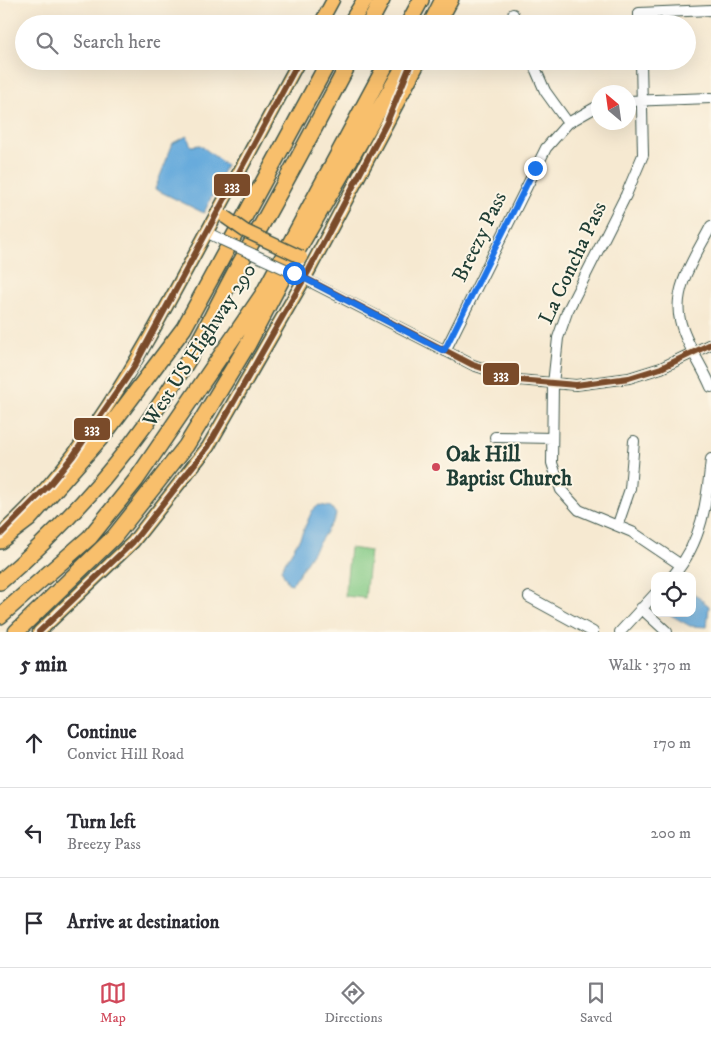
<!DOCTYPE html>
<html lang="en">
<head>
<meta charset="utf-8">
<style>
	:root { --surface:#fff; --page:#f2f2f3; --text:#2b2b33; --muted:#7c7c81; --line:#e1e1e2; --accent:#d1495b }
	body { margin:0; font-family:"IM FELL DW Pica",serif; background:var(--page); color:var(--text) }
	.controls { position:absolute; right:15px; bottom:15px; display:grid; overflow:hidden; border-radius:10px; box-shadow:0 5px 20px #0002 }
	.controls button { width:45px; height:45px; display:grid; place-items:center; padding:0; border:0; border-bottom:1px solid var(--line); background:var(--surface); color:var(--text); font:25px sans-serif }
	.compass { position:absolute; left:591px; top:85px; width:45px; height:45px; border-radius:50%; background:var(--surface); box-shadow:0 5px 20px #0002; rotate:331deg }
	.stop { position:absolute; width:15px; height:15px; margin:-11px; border:4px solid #1a73e8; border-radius:50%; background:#fff }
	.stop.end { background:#1a73e8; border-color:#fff; box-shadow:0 1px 5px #0008 }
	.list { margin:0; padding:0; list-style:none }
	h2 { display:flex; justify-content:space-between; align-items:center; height:65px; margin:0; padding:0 20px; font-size:21px }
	h2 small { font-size:16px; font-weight:400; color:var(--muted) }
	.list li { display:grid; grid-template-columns:32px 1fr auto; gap:15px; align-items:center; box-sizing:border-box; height:90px; padding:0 20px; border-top:1px solid var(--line) }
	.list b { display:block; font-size:19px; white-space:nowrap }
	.list p { margin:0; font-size:16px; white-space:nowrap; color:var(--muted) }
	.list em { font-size:16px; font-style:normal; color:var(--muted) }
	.icon { flex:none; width:28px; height:28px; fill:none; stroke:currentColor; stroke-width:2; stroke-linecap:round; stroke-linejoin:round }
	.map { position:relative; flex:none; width:711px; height:632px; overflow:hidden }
	.search { position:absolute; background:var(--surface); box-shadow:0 5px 20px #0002; left:15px; right:15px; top:15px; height:55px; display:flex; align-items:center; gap:12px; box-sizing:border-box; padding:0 18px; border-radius:28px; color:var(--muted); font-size:19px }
	.sheet { height:335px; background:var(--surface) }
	nav { display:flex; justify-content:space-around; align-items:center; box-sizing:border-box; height:70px; border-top:1px solid var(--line); background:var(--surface); font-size:14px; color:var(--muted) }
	nav a { display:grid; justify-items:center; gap:2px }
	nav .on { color:var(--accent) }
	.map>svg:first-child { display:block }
	.green { fill:#81c984; stroke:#50835c }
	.water { fill:#67abdc; stroke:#437488 }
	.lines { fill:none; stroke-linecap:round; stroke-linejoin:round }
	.minor-casing { stroke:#3f574c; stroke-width:12 }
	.major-casing { stroke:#3f574c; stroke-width:15 }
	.highway-casing { stroke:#3f574c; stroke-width:18 }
	.minor { stroke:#fff; stroke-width:10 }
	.major { stroke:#f8bf6c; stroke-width:12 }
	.highway { stroke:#f8bf6c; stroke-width:15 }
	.minor-bridge-casing { stroke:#3f574c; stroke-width:12; stroke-linecap:butt }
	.major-bridge-casing { stroke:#3f574c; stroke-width:15; stroke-linecap:butt }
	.minor-bridge { stroke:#fff; stroke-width:10 }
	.major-bridge { stroke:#f8bf6c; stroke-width:12 }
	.bus-1-casing { stroke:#fcf5e5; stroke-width:10 }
	.bus-1 { stroke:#7a4b2a; stroke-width:6 }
	.route { stroke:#1a73e8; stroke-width:6 }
	.poi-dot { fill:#d1495b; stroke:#fcf5e5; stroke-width:2 }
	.labels { text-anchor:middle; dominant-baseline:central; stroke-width:4; stroke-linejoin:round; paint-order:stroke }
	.street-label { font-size:21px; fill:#1f3d34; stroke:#fcf5e5 }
	.poi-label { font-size:21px; font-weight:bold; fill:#1f3d34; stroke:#fcf5e5; text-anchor:start }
	.line-badge { stroke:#fcf5e5; stroke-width:2 }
	.badge-label { font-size:14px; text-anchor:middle; font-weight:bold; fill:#fff }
</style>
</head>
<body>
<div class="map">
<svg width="711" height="632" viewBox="0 0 711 632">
	<rect width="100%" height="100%" fill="#fcf5e5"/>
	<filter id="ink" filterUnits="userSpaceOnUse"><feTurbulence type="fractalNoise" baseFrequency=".02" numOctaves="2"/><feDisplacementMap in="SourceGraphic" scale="10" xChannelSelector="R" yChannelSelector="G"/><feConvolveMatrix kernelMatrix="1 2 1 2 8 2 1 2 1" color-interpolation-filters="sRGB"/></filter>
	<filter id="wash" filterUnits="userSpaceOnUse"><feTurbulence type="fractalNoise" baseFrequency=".0096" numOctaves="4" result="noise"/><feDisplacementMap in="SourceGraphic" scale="20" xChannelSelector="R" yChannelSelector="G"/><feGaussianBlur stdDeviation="1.12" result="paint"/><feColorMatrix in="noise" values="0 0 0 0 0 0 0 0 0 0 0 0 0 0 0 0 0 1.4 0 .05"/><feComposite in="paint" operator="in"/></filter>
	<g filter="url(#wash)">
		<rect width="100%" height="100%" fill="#f6e9d1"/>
		<!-- green -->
		<path class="green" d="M350 548 370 551 365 598 345 596Z"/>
		<!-- water -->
		<path class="water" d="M187 136 191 146 200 145 226 165 204 213 155 189 173 143Z
			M319 505 331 507 336 514 335 518 292 584 288 583 281 569 300 538 312 511Z
			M692 592 709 606 707 627 690 626 667 613H692Z"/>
	</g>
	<g filter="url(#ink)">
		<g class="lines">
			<!-- minor casing -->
			<g class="minor-casing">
				<path id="minor" d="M513 14 517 24
					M639 24V13L711 10
					M532 61 545 91 568 123
					M641 61 643 155 626 195 567 312 558 338 553 384 552 463 561 490 579 510 632 532 681 565
					M628 101 711 98
					M711 226C697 254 672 288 680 320 685 343 702 365 711 387
					M206 232 222 240
					M299 276 473 365 518 380 576 385 629 378 661 368 711 344
					M445 351 546 148 568 123 598 106
					M495 437 552 438
					M618 524 630 489 634 441
					M673 576C702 542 707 502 711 459
					M529 597 593 632
					M641 608 667 632
					M620 632 655 594"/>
			</g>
			<!-- major casing -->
			<g class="major-casing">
				<path id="major" d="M320 24 333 0
					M429 24 441 0
					M439 24 452 0
					M7 528C87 454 138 359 189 265 226 197 262 129 299 61
					M39 632 133 542 208 447 305 278 420 61"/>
			</g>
			<!-- highway casing -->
			<g class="highway-casing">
				<path id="highway" d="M350 24 365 0
					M369 24 382 0
					M408 24 421 0
					M0 541 29 519 105 433 184 328 329 61
					M0 582C74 519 140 441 190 357 206 330 219 302 234 274 274 204 312 133 350 61
					M0 616 90 537 136 480 263 294 388 61
					M16 632 114 537 186 446 248 344 293 258 407 61"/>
			</g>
			<!-- minor -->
			<use href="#minor" class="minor"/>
			<!-- major -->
			<use href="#major" class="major"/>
			<!-- highway -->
			<use href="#highway" class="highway"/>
			<!-- minor-bridge casing -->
			<g class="minor-bridge-casing">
				<path id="minor-bridge" d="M222 240 294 273"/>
			</g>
			<!-- major-bridge casing -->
			<g class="major-bridge-casing">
				<path id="major-bridge" d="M225 217 245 231 301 257"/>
			</g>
			<!-- minor-bridge -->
			<use href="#minor-bridge" class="minor-bridge"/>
			<!-- major-bridge -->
			<use href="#major-bridge" class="major-bridge"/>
			<!-- bus-1 casing -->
			<g class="bus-1-casing">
				<path id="bus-1" d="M305 278 473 365 518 380 576 385 629 378 661 368 711 344
					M0 535 50 484 73 456 134 367 299 61
					M39 632 133 542 208 447 308 272 387 122 412 61"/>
			</g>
			<!-- bus-1 -->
			<use href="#bus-1" class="bus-1"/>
		</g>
	</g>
	<g class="lines" filter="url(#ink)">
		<!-- route -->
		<path class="route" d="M294 273 444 351 535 168"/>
	</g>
	<!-- markers -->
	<circle class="poi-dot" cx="436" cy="467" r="5"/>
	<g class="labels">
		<!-- street labels -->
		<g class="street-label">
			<text transform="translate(480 237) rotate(-64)">Breezy Pass</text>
			<text transform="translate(573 263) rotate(-65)">La Concha Pass</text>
			<text transform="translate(200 345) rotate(-57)">West US Highway 290</text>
		</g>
		<!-- poi labels -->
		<g class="poi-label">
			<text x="446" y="455">Oak Hill<tspan x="446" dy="24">Baptist Church</tspan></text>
		</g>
	</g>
	<g class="line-badge">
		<rect x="213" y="173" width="38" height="24" rx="5" fill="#7a4b2a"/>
		<rect x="482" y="362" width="38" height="24" rx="5" fill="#7a4b2a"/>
		<rect x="73" y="417" width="38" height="24" rx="5" fill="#7a4b2a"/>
	</g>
	<g class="badge-label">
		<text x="232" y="190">333</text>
		<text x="501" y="379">333</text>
		<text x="92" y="433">333</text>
	</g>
</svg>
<div class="controls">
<button><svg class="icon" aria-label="locate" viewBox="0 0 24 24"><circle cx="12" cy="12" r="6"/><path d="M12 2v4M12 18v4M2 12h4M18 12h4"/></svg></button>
</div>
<svg class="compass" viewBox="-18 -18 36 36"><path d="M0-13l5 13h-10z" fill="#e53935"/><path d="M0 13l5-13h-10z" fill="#7c7c81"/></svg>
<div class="stop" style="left:294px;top:273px"></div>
<div class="stop end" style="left:535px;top:168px"></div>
<div class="search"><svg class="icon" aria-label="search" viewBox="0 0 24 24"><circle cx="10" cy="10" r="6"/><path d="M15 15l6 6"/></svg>Search here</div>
</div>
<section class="sheet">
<h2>5 min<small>Walk · 370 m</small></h2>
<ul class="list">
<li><svg class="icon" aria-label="ahead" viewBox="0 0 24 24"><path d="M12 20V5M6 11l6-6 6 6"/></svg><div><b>Continue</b><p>Convict Hill Road</p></div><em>170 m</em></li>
<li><svg class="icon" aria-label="left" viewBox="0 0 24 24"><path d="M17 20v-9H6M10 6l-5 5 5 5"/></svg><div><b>Turn left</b><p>Breezy Pass</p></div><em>200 m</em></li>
<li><svg class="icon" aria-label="arrive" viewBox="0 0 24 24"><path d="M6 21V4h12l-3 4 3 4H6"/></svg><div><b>Arrive at destination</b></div></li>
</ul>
</section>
<nav>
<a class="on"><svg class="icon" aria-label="map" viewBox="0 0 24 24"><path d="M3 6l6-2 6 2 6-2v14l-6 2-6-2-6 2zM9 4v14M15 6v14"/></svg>Map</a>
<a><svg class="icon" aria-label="directions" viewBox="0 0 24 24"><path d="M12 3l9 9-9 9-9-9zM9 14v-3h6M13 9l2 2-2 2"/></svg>Directions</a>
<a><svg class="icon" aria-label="saved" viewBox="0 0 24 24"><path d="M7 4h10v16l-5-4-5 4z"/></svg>Saved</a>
</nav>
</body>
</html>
